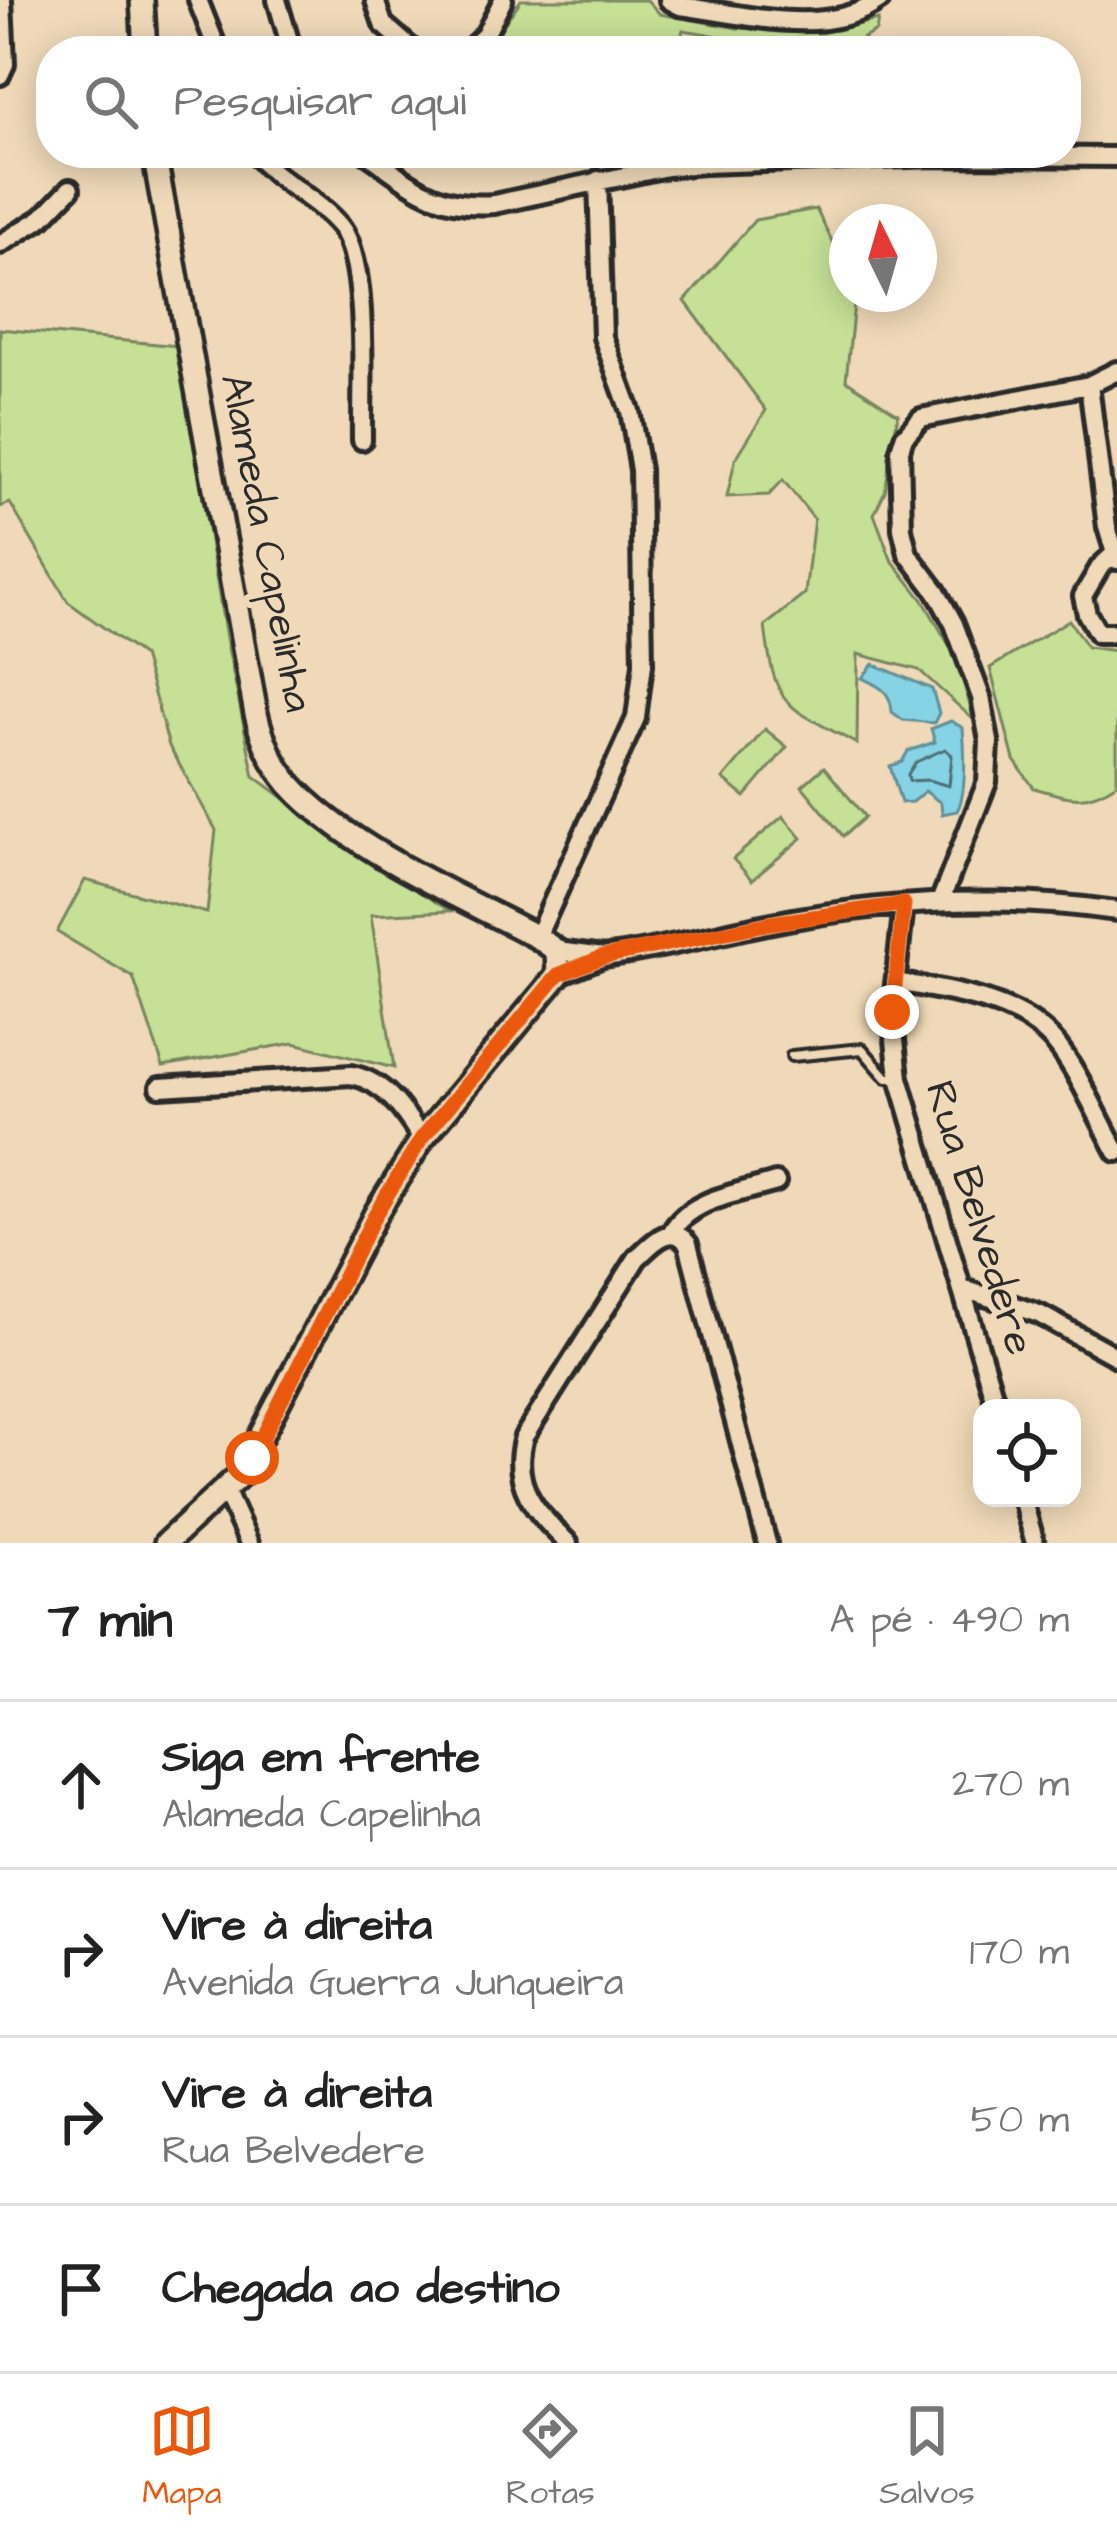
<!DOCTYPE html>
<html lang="pt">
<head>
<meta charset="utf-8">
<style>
	:root { --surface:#fff; --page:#f6f6f6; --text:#222; --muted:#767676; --line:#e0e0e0; --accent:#ea580c }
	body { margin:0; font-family:"Architects Daughter",sans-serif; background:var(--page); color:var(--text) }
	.controls { position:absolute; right:36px; bottom:36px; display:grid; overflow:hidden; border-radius:24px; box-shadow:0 6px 30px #0003 }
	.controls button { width:108px; height:108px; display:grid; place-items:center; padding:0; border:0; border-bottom:3px solid var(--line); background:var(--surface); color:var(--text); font:60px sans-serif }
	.compass { position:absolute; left:829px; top:204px; width:108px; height:108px; border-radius:50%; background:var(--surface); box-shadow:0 6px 30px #0003; rotate:355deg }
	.stop { position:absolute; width:36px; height:36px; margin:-27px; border:9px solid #ea580c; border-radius:50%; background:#fff }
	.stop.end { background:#ea580c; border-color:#fff; box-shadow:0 3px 12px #0008 }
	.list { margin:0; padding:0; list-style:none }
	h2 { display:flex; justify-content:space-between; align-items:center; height:156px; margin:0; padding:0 48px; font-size:51px }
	h2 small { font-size:39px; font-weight:400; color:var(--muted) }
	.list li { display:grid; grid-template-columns:78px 1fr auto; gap:36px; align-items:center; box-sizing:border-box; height:168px; padding:0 48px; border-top:3px solid var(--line) }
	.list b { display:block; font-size:45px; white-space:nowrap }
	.list p { margin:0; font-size:39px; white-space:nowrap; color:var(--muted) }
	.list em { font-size:39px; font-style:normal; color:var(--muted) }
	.icon { flex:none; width:66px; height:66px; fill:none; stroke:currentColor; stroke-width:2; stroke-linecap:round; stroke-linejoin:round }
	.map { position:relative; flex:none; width:1117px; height:1543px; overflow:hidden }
	.search { position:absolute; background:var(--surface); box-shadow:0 6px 30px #0003; left:36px; right:36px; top:36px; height:132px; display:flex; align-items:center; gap:30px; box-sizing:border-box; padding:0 42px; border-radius:48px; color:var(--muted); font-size:45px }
	.sheet { height:828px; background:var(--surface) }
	nav { display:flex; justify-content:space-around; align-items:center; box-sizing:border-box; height:168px; border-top:3px solid var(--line); background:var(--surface); font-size:33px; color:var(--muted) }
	nav a { display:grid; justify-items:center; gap:6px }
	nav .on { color:var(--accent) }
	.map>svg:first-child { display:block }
	.green { fill:#c6e096; stroke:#788660; stroke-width:3 }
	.water { fill:#85d3e4; stroke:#61909a; stroke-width:3 }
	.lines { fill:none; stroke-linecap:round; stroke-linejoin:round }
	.shore { stroke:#4f6e75; stroke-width:3 }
	.service-casing { stroke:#2b2b2b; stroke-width:16 }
	.minor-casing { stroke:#2b2b2b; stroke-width:26 }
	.tertiary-casing { stroke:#2b2b2b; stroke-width:30 }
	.service { stroke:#efd9b8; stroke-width:8 }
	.minor { stroke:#efd9b8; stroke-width:16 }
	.tertiary { stroke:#efd9b8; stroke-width:21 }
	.route { stroke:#ea580c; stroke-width:15 }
	.labels { text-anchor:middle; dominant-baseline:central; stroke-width:12; stroke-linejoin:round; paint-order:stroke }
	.street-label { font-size:42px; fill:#2b2b2b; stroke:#efd9b8 }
</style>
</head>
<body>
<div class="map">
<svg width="1117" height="1543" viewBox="0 0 1117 1543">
	<rect width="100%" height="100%" fill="#efd9b8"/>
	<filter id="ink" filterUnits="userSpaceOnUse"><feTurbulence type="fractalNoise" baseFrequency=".00833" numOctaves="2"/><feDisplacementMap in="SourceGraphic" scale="24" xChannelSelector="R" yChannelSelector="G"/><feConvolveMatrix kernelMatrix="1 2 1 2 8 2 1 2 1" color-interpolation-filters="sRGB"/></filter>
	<g filter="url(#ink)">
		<!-- green -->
		<path class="green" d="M521 0H647L660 14 737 28 821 33 878 20 876 31 840 51H810L683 30 677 51H485Z
			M816 209 847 271V294H855L846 380 898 414 885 491 874 514 891 559 923 600 957 659 974 720 919 670 858 654 857 744C786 705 775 711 765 626L805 594 814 519 783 480 769 495 727 497 735 460 766 410 685 301 755 220Z
			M0 329 178 346 226 638 254 776 351 848 450 911 371 915 394 1068 294 1043 163 1066 133 977 57 932 85 880 207 913 216 830 169 746 143 656 68 602 10 503 0 507Z
			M1069 620 1087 647 1117 651V783C1084 805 1070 798 1034 788L1014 760 990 668Z
			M765 729 787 747 745 797 723 779Z
			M824 767 865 817 843 836 802 786Z
			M783 816 802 838 752 880 733 859Z"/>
		<!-- water -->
		<path class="water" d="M873 664 932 689 939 713 934 723 903 720 892 712C891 691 880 687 862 678Z
			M951 721 963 728C965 750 967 793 957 811L942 814 941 803 925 791 912 802 901 803 890 766 902 762 908 751 935 742 931 729Z"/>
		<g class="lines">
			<!-- shore -->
			<path class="shore" d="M945 749 952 755 949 786 928 780 909 781 908 774 916 762Z"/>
			<!-- service casing -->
			<g class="service-casing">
				<path id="service" d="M792 1056 862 1049 887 1078H897"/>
			</g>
			<!-- minor casing -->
			<g class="minor-casing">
				<path id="minor" d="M198 0 218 51
					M277 0 292 51
					M375 0 383 24 414 51
					M669 0 680 6C741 14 827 39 880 0
					M468 51 485 35 503 0
					M0 75 5 64 2 0
					M255 153C278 183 316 197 340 226 370 262 361 391 362 440
					M366 153C411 184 435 209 494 204L667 167 704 164 937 156 1117 157
					M0 244 42 218 70 189
					M1089 385 1107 527 1117 560
					M1113 555 1100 567 1083 596 1087 614 1098 633H1117
					M940 902 987 782 989 741 981 697 954 624 936 591 908 554 902 529 900 450 904 437 921 418 1089 385 1117 371
					M904 905 892 1011 899 1078 997 1408
					M537 937 636 718 643 664 640 470 630 411 603 337 598 180
					M557 951 603 957 558 975
					M603 957C658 950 712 935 767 924 882 901 1001 894 1117 911
					M896 982C951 992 1021 999 1058 1046 1081 1077 1098 1118 1117 1152
					M160 1087 351 1075C385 1081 404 1111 422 1139
					M671 1233C690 1198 741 1193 776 1182
					M964 1289 1039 1314 1117 1357
					M226 1492 249 1543
					M1022 1498 1035 1543
					M568 1543C535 1511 510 1485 524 1437L637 1258C652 1244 671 1221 688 1244L767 1543"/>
			</g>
			<!-- tertiary casing -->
			<g class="tertiary-casing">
				<path id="tertiary" d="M142 0 145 51
					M154 153 256 714C263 744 276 772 299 794 362 855 460 896 537 937L557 951 558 975 422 1139 376 1213 241 1474 166 1543"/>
			</g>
			<!-- service -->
			<use href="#service" class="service"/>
			<!-- minor -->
			<use href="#minor" class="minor"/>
			<!-- tertiary -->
			<use href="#tertiary" class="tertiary"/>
		</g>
	</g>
	<g class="lines" filter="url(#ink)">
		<!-- route -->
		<path class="route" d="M252 1458 376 1213 422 1138 558 975 603 957 771 923 904 904 892 1012"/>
	</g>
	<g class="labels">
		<!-- street labels -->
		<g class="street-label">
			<text transform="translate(266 543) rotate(79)">Alameda Capelinha</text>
			<text transform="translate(979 1218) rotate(73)">Rua Belvedere</text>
		</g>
	</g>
</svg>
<div class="controls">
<button><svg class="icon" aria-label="locate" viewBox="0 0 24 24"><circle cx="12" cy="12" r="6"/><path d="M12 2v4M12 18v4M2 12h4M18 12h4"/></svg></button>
</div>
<svg class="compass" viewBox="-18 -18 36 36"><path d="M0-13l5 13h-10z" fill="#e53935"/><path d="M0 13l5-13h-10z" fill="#767676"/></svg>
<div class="stop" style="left:252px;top:1458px"></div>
<div class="stop end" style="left:892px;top:1012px"></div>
<div class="search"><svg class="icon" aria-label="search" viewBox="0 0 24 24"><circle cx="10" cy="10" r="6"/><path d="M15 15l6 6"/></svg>Pesquisar aqui</div>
</div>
<section class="sheet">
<h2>7 min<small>A pé · 490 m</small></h2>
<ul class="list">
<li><svg class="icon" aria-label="ahead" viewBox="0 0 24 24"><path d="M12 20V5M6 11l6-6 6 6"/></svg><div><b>Siga em frente</b><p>Alameda Capelinha</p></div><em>270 m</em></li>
<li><svg class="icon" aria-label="right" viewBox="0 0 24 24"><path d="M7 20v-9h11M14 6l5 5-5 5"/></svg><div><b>Vire à direita</b><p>Avenida Guerra Junqueira</p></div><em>170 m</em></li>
<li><svg class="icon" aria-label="right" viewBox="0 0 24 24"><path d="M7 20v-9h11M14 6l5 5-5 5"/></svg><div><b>Vire à direita</b><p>Rua Belvedere</p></div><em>50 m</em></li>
<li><svg class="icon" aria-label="arrive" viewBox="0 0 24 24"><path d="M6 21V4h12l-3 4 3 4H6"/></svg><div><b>Chegada ao destino</b></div></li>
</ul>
</section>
<nav>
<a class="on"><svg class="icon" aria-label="map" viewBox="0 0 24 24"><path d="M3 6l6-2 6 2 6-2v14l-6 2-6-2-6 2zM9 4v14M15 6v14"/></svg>Mapa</a>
<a><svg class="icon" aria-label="directions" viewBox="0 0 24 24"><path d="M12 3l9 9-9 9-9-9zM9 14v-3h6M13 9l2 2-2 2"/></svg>Rotas</a>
<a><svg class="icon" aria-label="saved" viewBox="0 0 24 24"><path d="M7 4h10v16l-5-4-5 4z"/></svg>Salvos</a>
</nav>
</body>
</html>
